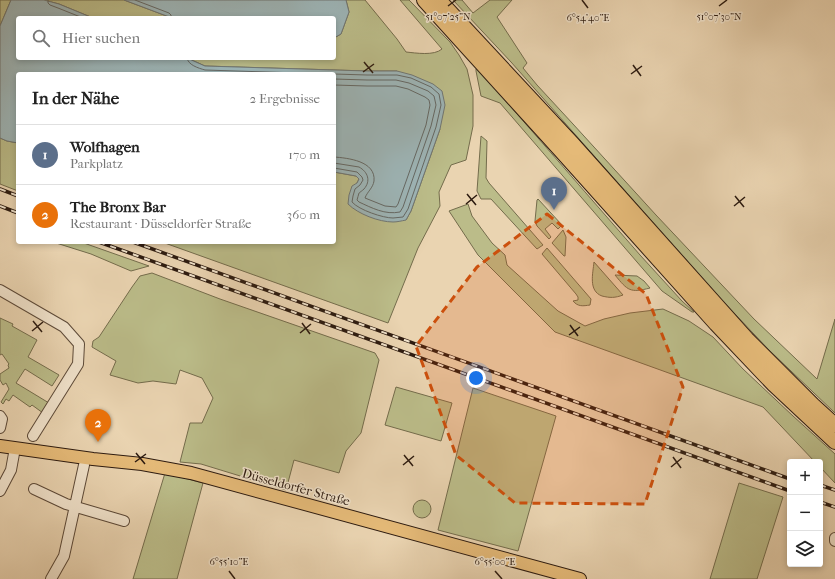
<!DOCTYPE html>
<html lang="de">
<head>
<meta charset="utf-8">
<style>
	:root { --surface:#fff; --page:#f2f2f2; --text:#222; --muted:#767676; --line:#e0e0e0; --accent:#8f2418 }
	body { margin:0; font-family:"IM FELL French Canon",serif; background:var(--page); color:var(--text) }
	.controls { position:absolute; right:12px; bottom:12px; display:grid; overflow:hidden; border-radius:4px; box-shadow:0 2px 6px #0003 }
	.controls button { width:36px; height:36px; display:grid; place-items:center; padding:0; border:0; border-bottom:1px solid var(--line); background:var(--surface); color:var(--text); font:20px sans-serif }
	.you { position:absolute; left:476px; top:378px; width:14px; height:14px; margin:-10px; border:3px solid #fff; border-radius:50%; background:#1a73e8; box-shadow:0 0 0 6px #1a73e833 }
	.badge { display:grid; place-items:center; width:26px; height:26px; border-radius:50%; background:var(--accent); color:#fff; font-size:13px; font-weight:700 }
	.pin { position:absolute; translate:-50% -33px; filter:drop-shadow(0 1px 2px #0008) }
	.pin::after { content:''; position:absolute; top:21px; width:14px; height:12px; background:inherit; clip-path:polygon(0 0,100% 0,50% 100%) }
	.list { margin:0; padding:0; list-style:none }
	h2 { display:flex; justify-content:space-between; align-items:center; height:52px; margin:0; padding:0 16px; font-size:17px }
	h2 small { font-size:13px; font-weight:400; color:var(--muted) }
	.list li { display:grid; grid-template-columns:26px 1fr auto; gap:12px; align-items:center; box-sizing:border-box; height:60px; padding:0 16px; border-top:1px solid var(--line) }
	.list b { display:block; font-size:15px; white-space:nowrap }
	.list p { margin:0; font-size:13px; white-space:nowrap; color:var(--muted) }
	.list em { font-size:13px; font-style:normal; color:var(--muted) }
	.icon { flex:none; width:22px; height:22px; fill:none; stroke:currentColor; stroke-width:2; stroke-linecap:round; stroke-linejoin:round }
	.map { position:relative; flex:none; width:835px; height:579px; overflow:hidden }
	.search { position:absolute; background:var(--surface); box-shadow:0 2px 6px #0003; left:16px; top:16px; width:320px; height:44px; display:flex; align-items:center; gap:10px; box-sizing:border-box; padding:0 14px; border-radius:4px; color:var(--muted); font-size:15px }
	.panel { position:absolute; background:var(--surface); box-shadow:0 2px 6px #0003; left:16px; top:72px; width:320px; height:172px; border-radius:4px }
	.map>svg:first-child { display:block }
	.green { fill:#bbbc89; stroke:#746c4c }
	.water { fill:#9db5b7; stroke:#707774 }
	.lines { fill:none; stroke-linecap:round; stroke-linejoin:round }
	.shore { stroke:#656864; stroke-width:1 }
	.minor-casing { stroke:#5c4938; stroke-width:12 }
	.major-casing { stroke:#2d1b10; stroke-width:14 }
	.highway-casing { stroke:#2d1b10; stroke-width:16 }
	.minor { stroke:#f1e3cc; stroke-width:10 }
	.major { stroke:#e5ba78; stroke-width:12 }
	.highway { stroke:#e5ba78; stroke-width:14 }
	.rail-casing { stroke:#2d1b10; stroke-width:3.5 }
	.rail { stroke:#f1e3cc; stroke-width:2; stroke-dasharray:6; stroke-linecap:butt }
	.marked { fill:#cc500d; fill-opacity:0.2; stroke:#cc500d; stroke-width:3; stroke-dasharray:8 5; stroke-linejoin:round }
	.ticks { fill:none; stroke:#2d1b10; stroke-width:1.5 }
	.labels { text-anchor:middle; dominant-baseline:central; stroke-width:3; stroke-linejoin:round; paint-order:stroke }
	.street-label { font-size:13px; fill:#2d1b10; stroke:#f1e3cc }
	.ticks-label { font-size:10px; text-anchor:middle; fill:#2d1b10; stroke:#f1e3cc; stroke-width:3; stroke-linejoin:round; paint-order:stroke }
</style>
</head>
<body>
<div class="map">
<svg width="835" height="579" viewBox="0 0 835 579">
	<rect width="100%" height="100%" fill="#ead4b1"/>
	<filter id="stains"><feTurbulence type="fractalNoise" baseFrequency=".005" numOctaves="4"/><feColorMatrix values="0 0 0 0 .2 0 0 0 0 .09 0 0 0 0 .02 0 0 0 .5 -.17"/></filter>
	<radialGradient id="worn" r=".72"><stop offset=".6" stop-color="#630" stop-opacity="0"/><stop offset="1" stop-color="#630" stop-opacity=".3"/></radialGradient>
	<!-- green -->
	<path class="green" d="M0 0H11L0 26Z
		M44 0H124L172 18H93L59 4Z
		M346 0H365L397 39 406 52C416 53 434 56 442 49L400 0H409L450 42 459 55 467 69 473 95V126L466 160 451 165 439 192 440 206 418 248 388 323 162 242H334V172L356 176 359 179 357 183 406 220 411 211 440 129 397 71H367L205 66 187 58H334V38L341 34 349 12Z
		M453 0H462L473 13 490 0H512L497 17 527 63 523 68 537 85 573 124 656 215 754 319 817 379 835 319V413L769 350 719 297 511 62Z
		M477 68 640 255 682 301 694 312H692L662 291 500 103 481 96 476 71V69Z
		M481 136 487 141 486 178 489 183 543 245 537 249 491 199H481L477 191Z
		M0 138 7 141 18 143V191L0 184Z
		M538 199 562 225 558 229 552 223 545 229 551 237 549 239 537 226 535 221 537 200Z
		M468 204 472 216 492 243 505 255 507 265 558 311 585 326 604 319 630 313 663 309 689 321 713 337 743 369 793 416 835 454V483L820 467V462H815L763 407 555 332 478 255 449 211Z
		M563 230 566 237 565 256H564L552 243Z
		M53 242H81L149 266 131 271 91 254Z
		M547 248 591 299 590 305C583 306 578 307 573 301L578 300V297L576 294 542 254Z
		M594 262 623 295C615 298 610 298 602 296 588 291 593 273 594 262Z
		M152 273 220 299 375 353 379 360 361 433 346 451 339 473 294 460 286 490 201 464 180 462 190 423H202L213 398 202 378 180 370 176 384 153 381 138 383 110 375 116 361 92 347 93 341 99 337 132 287 140 276Z
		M615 275 637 276 644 281 650 288C630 293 628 291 615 275Z
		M0 318 13 324 12 326 37 340 28 357 59 375 52 386 25 369 16 383 49 403 43 413 32 405 30 407 13 395 9 401 6 399 3 404 1 402 9 389 6 383 3 385 0 380V374L9 368 8 365 9 364 2 354 0 355Z
		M396 387 452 403 441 441 385 425Z
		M473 388 556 416 518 551 438 530Z
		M165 473 203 483 177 579H133Z
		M739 483 783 497 757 579H710Z
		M413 509a9 9 0 1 1 18 0a9 9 0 1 1-18 0Z"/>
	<!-- water -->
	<path class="water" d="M11 0H44L59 4 93 18H18V58H187L205 66 367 71H397L412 75 433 84 442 91 445 105 440 129 411 211 406 220C401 221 397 222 393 222 379 222 358 214 348 204L349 195 352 186 357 183 359 179 356 176 334 172V74H18V143L7 141 0 138V26Z
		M124 0H346L349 12 341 34 334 38V18H172Z"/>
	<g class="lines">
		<!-- shore -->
		<path class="shore" d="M48 0V3L50 5 58 8 83 18
			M135 0 169 13 171 15V18
			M187 58C188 65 198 68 205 70L329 74
			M334 74 367 75H397L411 78 431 87 439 94 441 105 436 127 408 209 403 217C400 217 396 218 393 218 383 218 359 210 352 202L353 196 355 189 360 185 363 180 362 177 357 172 334 168
			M334 79 367 80H396L409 83 428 91 434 96 436 105 431 126 403 207 400 212C385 215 372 208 359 202L357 200C358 198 358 195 359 193 359 193 363 190 364 189 371 181 368 172 359 167L334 163
			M334 85 367 86H396L408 89 425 97 429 100 430 105 426 125 398 204 396 207 385 206 365 198C367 192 373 188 374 181 376 161 348 158 334 157"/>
		<!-- minor casing -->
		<g class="minor-casing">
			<path id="minor" d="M0 290 64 327 79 344 78 364 33 436
				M0 416 2 419 0 428
				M34 489 66 504 124 521
				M0 491 11 470 15 448
				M835 538V541
				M51 579 64 556 84 465"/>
		</g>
		<!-- major casing -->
		<g class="major-casing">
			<path id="major" d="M0 446 93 459 142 464 191 473 580 579"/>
		</g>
		<!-- highway casing -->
		<g class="highway-casing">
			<path id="highway" d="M424 0 562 152 716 324 774 385 835 442
				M439 0 572 143 747 339 813 405 835 425"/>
		</g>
		<!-- minor -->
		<use href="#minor" class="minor"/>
		<!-- major -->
		<use href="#major" class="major"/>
		<!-- highway -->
		<use href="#highway" class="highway"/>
		<!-- rail casing -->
		<g class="rail-casing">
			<path id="rail" d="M0 189 18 196
				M0 206 18 213
				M99 242 790 491
				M133 242 790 479
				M820 485 835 490
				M820 502 835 507"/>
		</g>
		<!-- rail -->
		<use href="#rail" class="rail"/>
	</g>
	<!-- marked area -->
	<path class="marked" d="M547 214 646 294 683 387 645 504 515 503 456 455 416 346 477 267Z"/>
	<!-- ticks -->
	<path class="ticks" d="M582 0 588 8M448 6 456 0M719 6 727 0M364 62 373 73M633 65 641 76M363 72 374 64M631 74 642 66M467 194 476 205M735 196 744 207M466 204 477 195M734 206 745 197M33 321 42 332M302 323 310 334M570 325 578 336M32 331 43 322M300 333 311 324M569 335 580 327M136 453 145 464M404 455 413 466M673 457 681 468M135 462 146 454M403 465 414 456M671 467 682 458M229 571 235 579M495 571 502 579"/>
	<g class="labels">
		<!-- street labels -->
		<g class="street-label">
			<text transform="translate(296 487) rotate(15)">Düsseldorfer Straße</text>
		</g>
	</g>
	<g class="ticks-label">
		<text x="448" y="20">51°07'25"N</text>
		<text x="719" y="20">51°07'30"N</text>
		<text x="588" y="21">6°54'40"E</text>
		<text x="229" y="565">6°55'10"E</text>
		<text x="495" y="565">6°55'00"E</text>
	</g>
	<rect width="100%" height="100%" filter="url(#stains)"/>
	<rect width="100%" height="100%" fill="url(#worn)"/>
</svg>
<div class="controls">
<button>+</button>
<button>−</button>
<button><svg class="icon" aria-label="layers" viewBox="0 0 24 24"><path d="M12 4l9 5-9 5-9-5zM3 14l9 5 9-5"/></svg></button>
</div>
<div class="you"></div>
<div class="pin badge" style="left:554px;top:210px;background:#5c6f8a">1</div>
<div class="pin badge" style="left:98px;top:442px;background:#e8710a">2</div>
<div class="search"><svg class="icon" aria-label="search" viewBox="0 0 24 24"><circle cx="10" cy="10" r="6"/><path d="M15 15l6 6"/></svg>Hier suchen</div>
<section class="panel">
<h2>In der Nähe<small>2 Ergebnisse</small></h2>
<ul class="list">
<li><span class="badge" style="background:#5c6f8a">1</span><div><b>Wolfhagen</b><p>Parkplatz</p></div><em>170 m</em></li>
<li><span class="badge" style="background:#e8710a">2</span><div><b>The Bronx Bar</b><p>Restaurant · Düsseldorfer Straße</p></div><em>360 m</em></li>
</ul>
</section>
</div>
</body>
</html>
